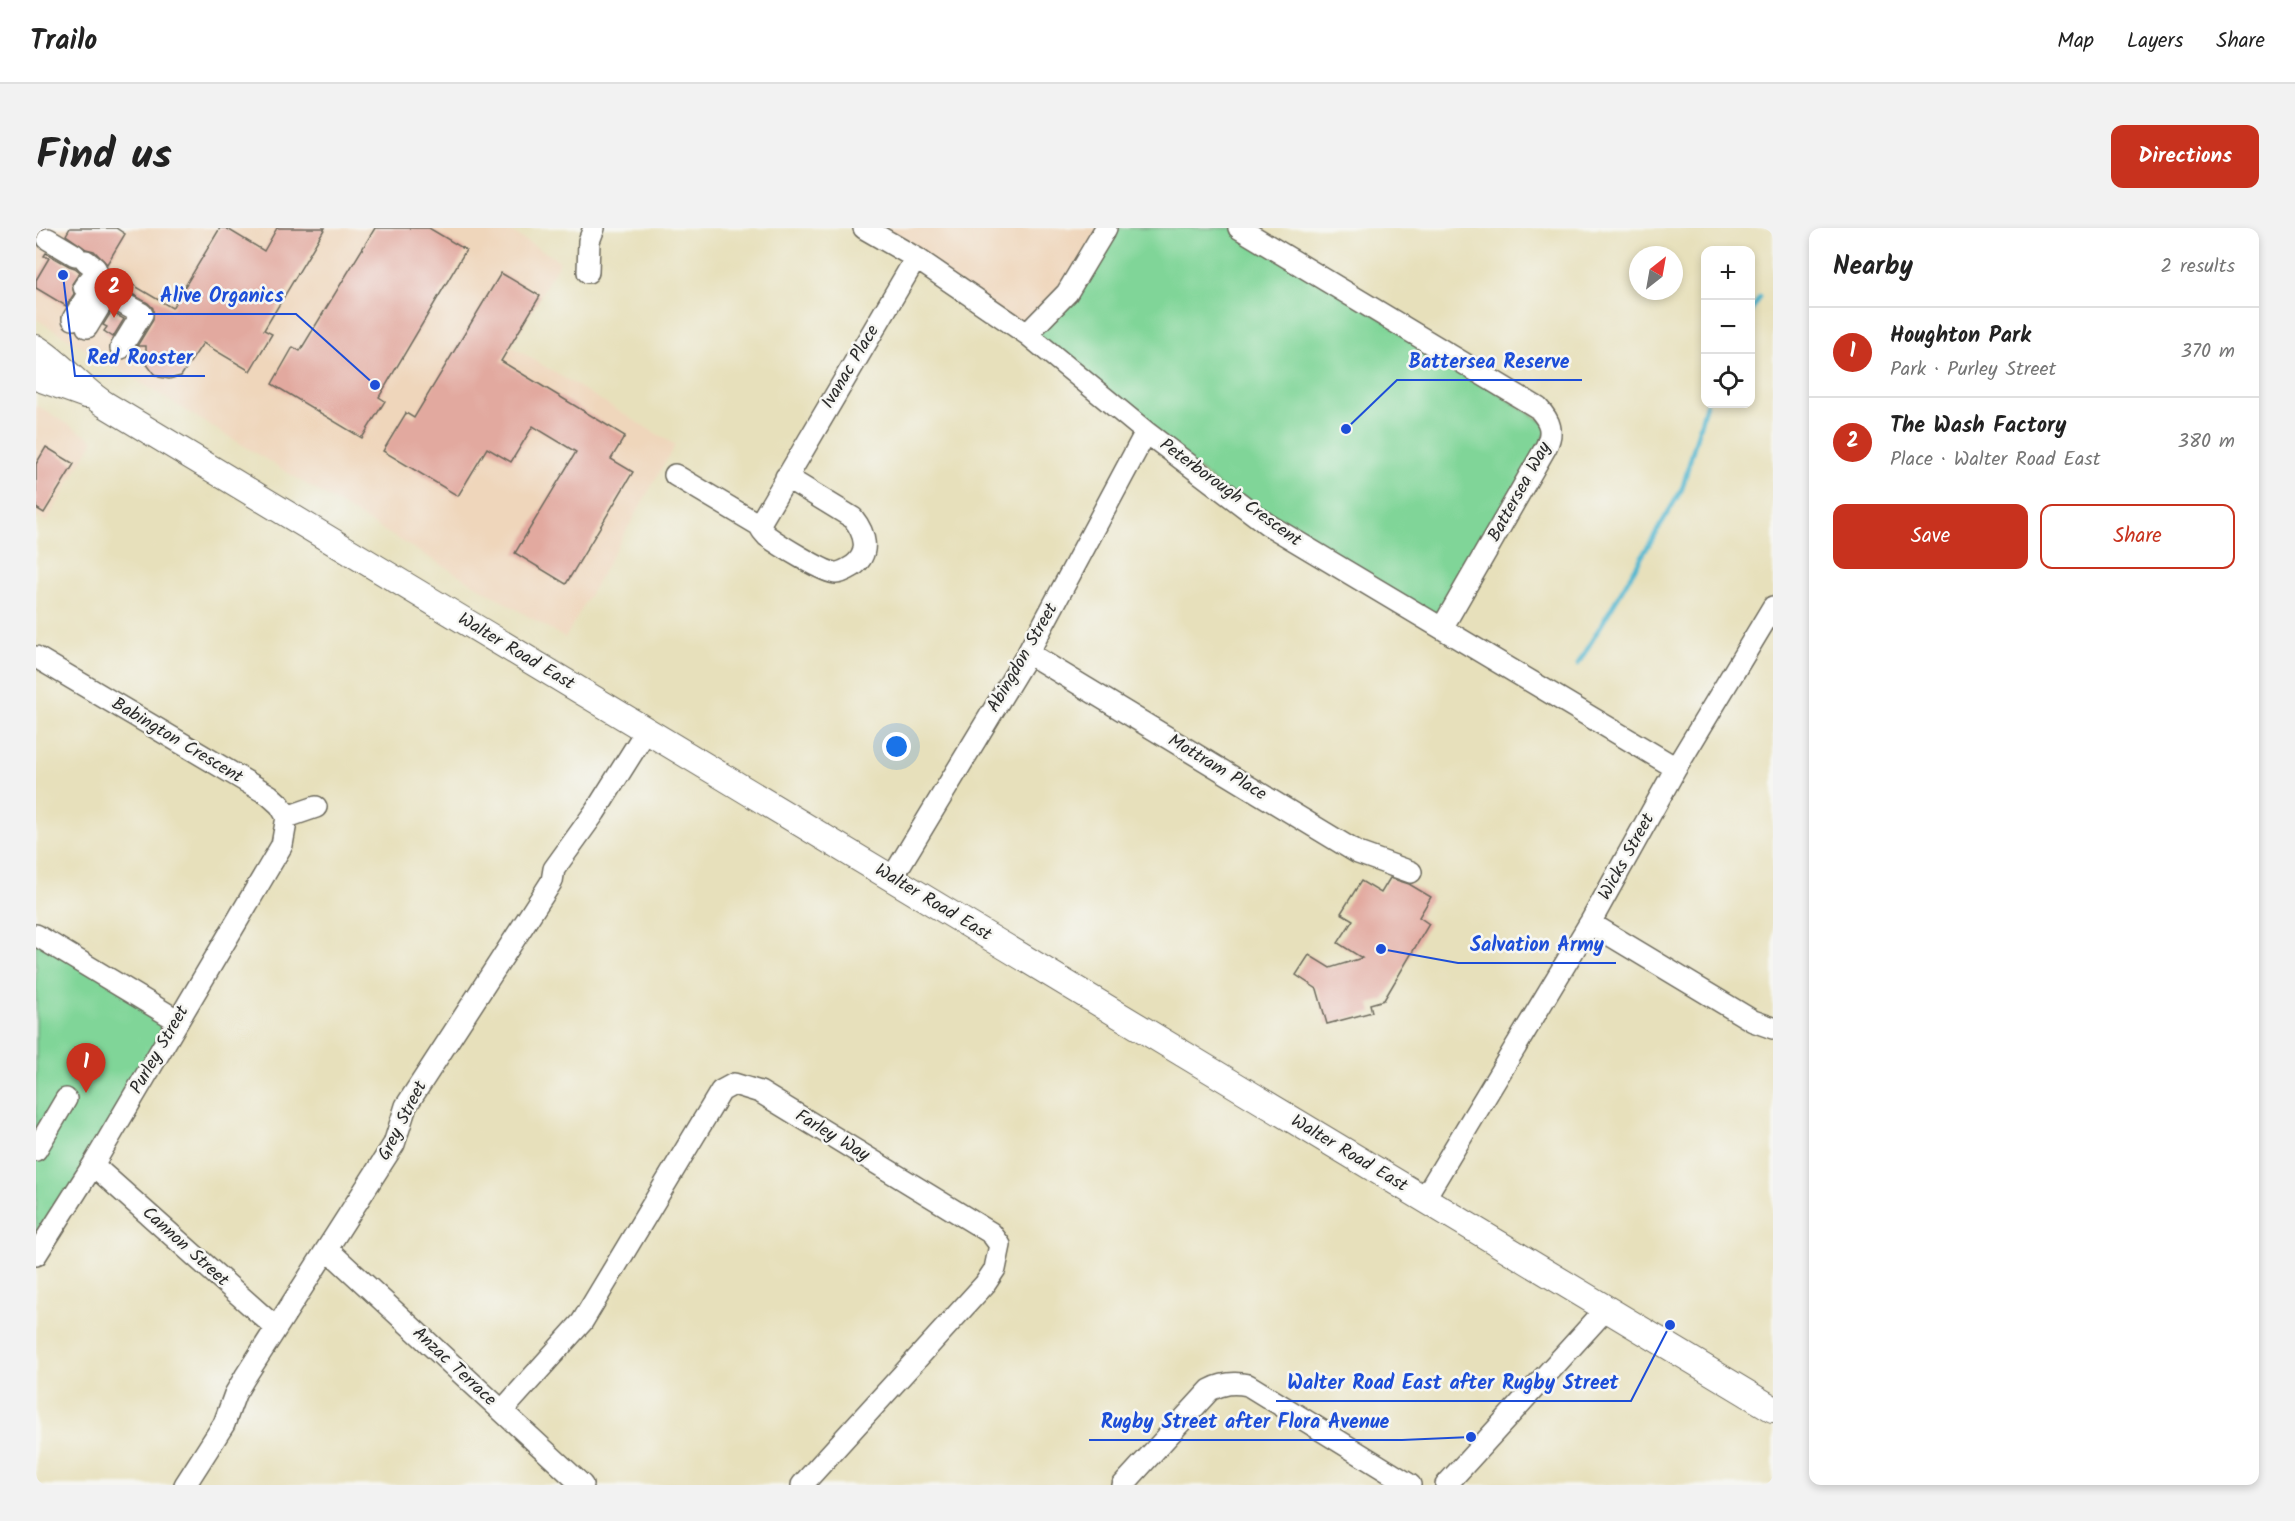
<!DOCTYPE html>
<html lang="en">
<head>
<meta charset="utf-8">
<style>
	:root { --surface:#fff; --page:#f2f2f2; --text:#222; --muted:#767676; --line:#e0e0e0; --accent:#c8321e }
	body { margin:0; font-family:Kalam,sans-serif; background:var(--page); color:var(--text) }
	.controls { position:absolute; right:18px; top:18px; display:grid; overflow:hidden; border-radius:12px; box-shadow:0 3px 9px #0003 }
	.controls button { width:54px; height:54px; display:grid; place-items:center; padding:0; border:0; border-bottom:2px solid var(--line); background:var(--surface); color:var(--text); font:30px sans-serif }
	.compass { position:absolute; left:1593px; top:18px; width:54px; height:54px; border-radius:50%; background:var(--surface); box-shadow:0 3px 9px #0003; rotate:31deg }
	.you { position:absolute; left:861px; top:519px; width:21px; height:21px; margin:-15px; border:4px solid #fff; border-radius:50%; background:#1a73e8; box-shadow:0 0 0 9px #1a73e833 }
	.badge { display:grid; place-items:center; width:39px; height:39px; border-radius:50%; background:var(--accent); color:#fff; font-size:20px; font-weight:700 }
	.pin { position:absolute; translate:-50% -50px; filter:drop-shadow(0 2px 3px #0008) }
	.pin::after { content:''; position:absolute; top:32px; width:21px; height:18px; background:inherit; clip-path:polygon(0 0,100% 0,50% 100%) }
	.list { margin:0; padding:0; list-style:none }
	h2 { display:flex; justify-content:space-between; align-items:center; height:78px; margin:0; padding:0 24px; font-size:26px }
	h2 small { font-size:20px; font-weight:400; color:var(--muted) }
	.list li { display:grid; grid-template-columns:39px 1fr auto; gap:18px; align-items:center; box-sizing:border-box; height:90px; padding:0 24px; border-top:2px solid var(--line) }
	.list b { display:block; font-size:22px; white-space:nowrap }
	.list p { margin:0; font-size:20px; white-space:nowrap; color:var(--muted) }
	.list em { font-size:20px; font-style:normal; color:var(--muted) }
	.actions { display:flex; gap:12px; padding:18px 24px }
	.actions a { flex:1; padding:14px 0; border:2px solid var(--accent); border-radius:12px; text-align:center; font-size:21px; color:var(--accent) }
	.actions .main { background:var(--accent); color:#fff }
	.icon { flex:none; width:33px; height:33px; fill:none; stroke:currentColor; stroke-width:2; stroke-linecap:round; stroke-linejoin:round }
	.map { position:relative; flex:none; width:1737px; height:1257px; overflow:hidden; border-radius:12px }
	header { display:flex; align-items:center; gap:36px; box-sizing:border-box; height:84px; padding:0 30px; background:var(--surface); border-bottom:2px solid var(--line) }
	header strong { font-size:28px }
	nav { display:flex; gap:33px; margin-inline-start:auto; font-size:21px }
	.intro { display:flex; align-items:center; justify-content:space-between; box-sizing:border-box; height:144px; padding:0 36px }
	h1 { margin:0; font-size:42px }
	.button { padding:15px 27px; border-radius:12px; background:var(--accent); color:#fff; font-size:21px; font-weight:700 }
	main { display:flex; gap:36px; padding:0 36px }
	aside { flex:1; background:var(--surface); border-radius:12px; box-shadow:0 3px 9px #0003 }
	.map>svg:first-child { display:block }
	.built { fill:#efd6bb }
	.green { fill:#80d598; stroke:#568062; stroke-width:1.5 }
	.lines { fill:none; stroke-linecap:round; stroke-linejoin:round }
	.stream { stroke:#51b7d0; stroke-width:4.5 }
	.building { fill:#e2a99f }
	.minor-casing { stroke:#6d6a5d; stroke-width:24 }
	.major-casing { stroke:#6d6a5d; stroke-width:28 }
	.minor { stroke:#fff; stroke-width:21 }
	.major { stroke:#fff; stroke-width:26 }
	.labels { text-anchor:middle; dominant-baseline:central; stroke-width:5; stroke-linejoin:round; paint-order:stroke }
	.street-label { font-size:18px; fill:#2b2b2b; stroke:#f6f6f2 }
	.leader { fill:none; stroke:#1d4ed8; stroke-width:2 }
	.callout-dot { fill:#1d4ed8; stroke:#f6f6f2; stroke-width:2 }
	.callout-label { font-size:20px; text-anchor:middle; font-weight:bold; fill:#1d4ed8; stroke:#f6f6f2; stroke-width:5; stroke-linejoin:round; paint-order:stroke }
</style>
</head>
<body>
<header>
<strong>Trailo</strong>
<nav><a>Map</a><a>Layers</a><a>Share</a></nav>
</header>
<div class="intro"><h1>Find us</h1><a class="button">Directions</a></div>
<main>
<div class="map">
<svg width="1737" height="1257" viewBox="0 0 1737 1257">
	<rect width="100%" height="100%" fill="#f6f6f2"/>
	<filter id="ink" filterUnits="userSpaceOnUse"><feTurbulence type="fractalNoise" baseFrequency=".0167" numOctaves="2"/><feDisplacementMap in="SourceGraphic" scale="12" xChannelSelector="R" yChannelSelector="G"/><feConvolveMatrix kernelMatrix="1 2 1 2 8 2 1 2 1" color-interpolation-filters="sRGB"/></filter>
	<filter id="wash" filterUnits="userSpaceOnUse"><feTurbulence type="fractalNoise" baseFrequency=".008" numOctaves="4" result="noise"/><feDisplacementMap in="SourceGraphic" scale="24" xChannelSelector="R" yChannelSelector="G"/><feGaussianBlur stdDeviation="1.35" result="paint"/><feColorMatrix in="noise" values="0 0 0 0 0 0 0 0 0 0 0 0 0 0 0 0 0 1.4 0 .05"/><feComposite in="paint" operator="in"/></filter>
	<g filter="url(#wash)">
		<rect width="100%" height="100%" fill="#e7e0bb"/>
		<!-- built -->
		<path class="built" d="M0 0H468L524 33 475 118 639 217 529 410 306 278 0 91Z
			M828 0H1070L991 106Z
			M0 177 58 212 11 294 0 288Z"/>
		<!-- green -->
		<path class="green" d="M1070 0H1203L1514 198 1406 400 1231 296 991 106Z
			M0 707 141 792 0 1027Z"/>
		<g class="lines">
			<!-- stream -->
			<path class="stream" d="M1714 85 1724 69
				M1542 436 1646 261 1670 176"/>
		</g>
		<g id="blocks">
			<!-- building -->
			<path class="building" d="M34 0H80L89 6 71 36 58 23 50 21 30 7Z
				M184 0H190L228 23 241 0H289L228 102 236 106 214 143 167 115 145 148 133 151 123 149 118 146 110 135V118H101L117 92V80L112 75 89 62 94 55 136 80Z
				M339 0H393L430 22 343 169 349 173 326 210 236 156 257 119 264 123Z
				M10 25 33 38 39 40 44 44 36 56 38 66 30 78 0 60V52L13 30 8 28Z
				M465 45 504 68 465 133 589 208 575 231 597 244 530 356 479 325 540 224 497 198 475 234 451 220 422 268 347 223 370 185 378 190Z
				M75 84 88 91 77 109 68 103 71 99 67 97Z
				M10 219 38 236 8 285 0 280V236Z
				M1354 650 1373 656 1395 669 1383 689 1393 696 1348 772 1334 776 1336 784 1291 796 1281 761 1260 747 1273 727 1294 740 1326 730 1302 715 1317 692 1305 685 1325 653 1345 665Z"/>
		</g>
	</g>
	<g filter="url(#ink)">
		<use href="#blocks" fill-opacity="0" stroke="#6d6a5d" stroke-width="1.5"/>
		<g class="lines">
			<!-- minor casing -->
			<g class="minor-casing">
				<path id="minor" d="M828 0 880 30 991 106 1110 204 1231 296 1640 540
					M1203 0 1502 180C1514 193 1518 203 1510 219L1406 400
					M12 11 39 27
					M552 44 553 13 558 0
					M48 59 61 44 59 40 50 33
					M79 71 106 86 85 120
					M37 91 57 58 71 66 51 99
					M991 106 1031 65 1070 0
					M639 247 723 297
					M750 249 817 290C829 305 835 325 817 338 812 341 806 345 800 345 788 345 742 316 731 308 728 305 725 301 723 297L880 30
					M992 425 1322 625 1375 644
					M0 429 233 567 244 577 251 589 246 617 57 937 0 1027
					M251 589 280 579
					M856 650 992 425 1110 204
					M1554 695 1717 793 1737 800
					M0 707 141 792
					M0 922 30 871
					M57 937 240 1100
					M1388 971 1554 695 1640 540 1737 379
					M291 1021 546 1257
					M466 1183 546 1094 685 863 698 856 724 864 955 1005 964 1017 959 1041 949 1056 766 1257
					M149 1257 188 1196 199 1166 209 1149 358 916 370 878 509 664 516 653 518 641 559 584 610 503
					M1087 1257 1174 1162C1187 1155 1198 1154 1212 1157L1374 1257
					M1410 1257 1570 1081"/>
			</g>
			<!-- major casing -->
			<g class="major-casing">
				<path id="major" d="M0 120C26 136 44 161 70 177L1737 1181
					M0 149 50 167"/>
			</g>
			<!-- minor -->
			<use href="#minor" class="minor"/>
			<!-- major -->
			<use href="#major" class="major"/>
		</g>
	</g>
	<g class="labels">
		<!-- street labels -->
		<g class="street-label">
			<text transform="translate(815 139) rotate(-59)">Ivanac Place</text>
			<text transform="translate(1484 264) rotate(-61)">Battersea Way</text>
			<text transform="translate(1194 265) rotate(36)">Peterborough Crescent</text>
			<text transform="translate(480 424) rotate(31)">Walter Road East</text>
			<text transform="translate(987 430) rotate(-60)">Abingdon Street</text>
			<text transform="translate(141 513) rotate(31)">Babington Crescent</text>
			<text transform="translate(1181 540) rotate(31)">Mottram Place</text>
			<text transform="translate(1591 629) rotate(-61)">Wicks Street</text>
			<text transform="translate(897 675) rotate(31)">Walter Road East</text>
			<text transform="translate(124 822) rotate(-60)">Purley Street</text>
			<text transform="translate(367 893) rotate(-63)">Grey Street</text>
			<text transform="translate(796 908) rotate(31)">Farley Way</text>
			<text transform="translate(1313 926) rotate(31)">Walter Road East</text>
			<text transform="translate(149 1019) rotate(42)">Cannon Street</text>
			<text transform="translate(418 1139) rotate(43)">Anzac Terrace</text>
		</g>
	</g>
	<!-- callouts -->
	<path class="leader" d="M339 157L260 86H112M27 47L39 148H169M1310 201L1361 152H1546M1345 721L1422 735H1580M1634 1097L1595 1173H1240M1435 1209L1366 1212H1053"/>
	<g class="callout-dot">
		<circle cx="339" cy="157" r="6"/>
		<circle cx="27" cy="47" r="6"/>
		<circle cx="1310" cy="201" r="6"/>
		<circle cx="1345" cy="721" r="6"/>
		<circle cx="1634" cy="1097" r="6"/>
		<circle cx="1435" cy="1209" r="6"/>
	</g>
	<g class="callout-label">
		<text x="186" y="74">Alive Organics</text>
		<text x="104" y="136">Red Rooster</text>
		<text x="1453" y="140">Battersea Reserve</text>
		<text x="1501" y="723">Salvation Army</text>
		<text x="1417" y="1161">Walter Road East after Rugby Street</text>
		<text x="1209" y="1200">Rugby Street after Flora Avenue</text>
	</g>
</svg>
<div class="controls">
<button>+</button>
<button>−</button>
<button><svg class="icon" aria-label="locate" viewBox="0 0 24 24"><circle cx="12" cy="12" r="6"/><path d="M12 2v4M12 18v4M2 12h4M18 12h4"/></svg></button>
</div>
<svg class="compass" viewBox="-18 -18 36 36"><path d="M0-13l5 13h-10z" fill="#e53935"/><path d="M0 13l5-13h-10z" fill="#767676"/></svg>
<div class="you"></div>
<div class="pin badge" style="left:50px;top:865px">1</div>
<div class="pin badge" style="left:78px;top:90px">2</div>
</div>
<aside>
<h2>Nearby<small>2 results</small></h2>
<ul class="list">
<li><span class="badge">1</span><div><b>Houghton Park</b><p>Park · Purley Street</p></div><em>370 m</em></li>
<li><span class="badge">2</span><div><b>The Wash Factory</b><p>Place · Walter Road East</p></div><em>380 m</em></li>
</ul>
<div class="actions"><a class="main">Save</a><a>Share</a></div>
</aside>
</main>
</body>
</html>
